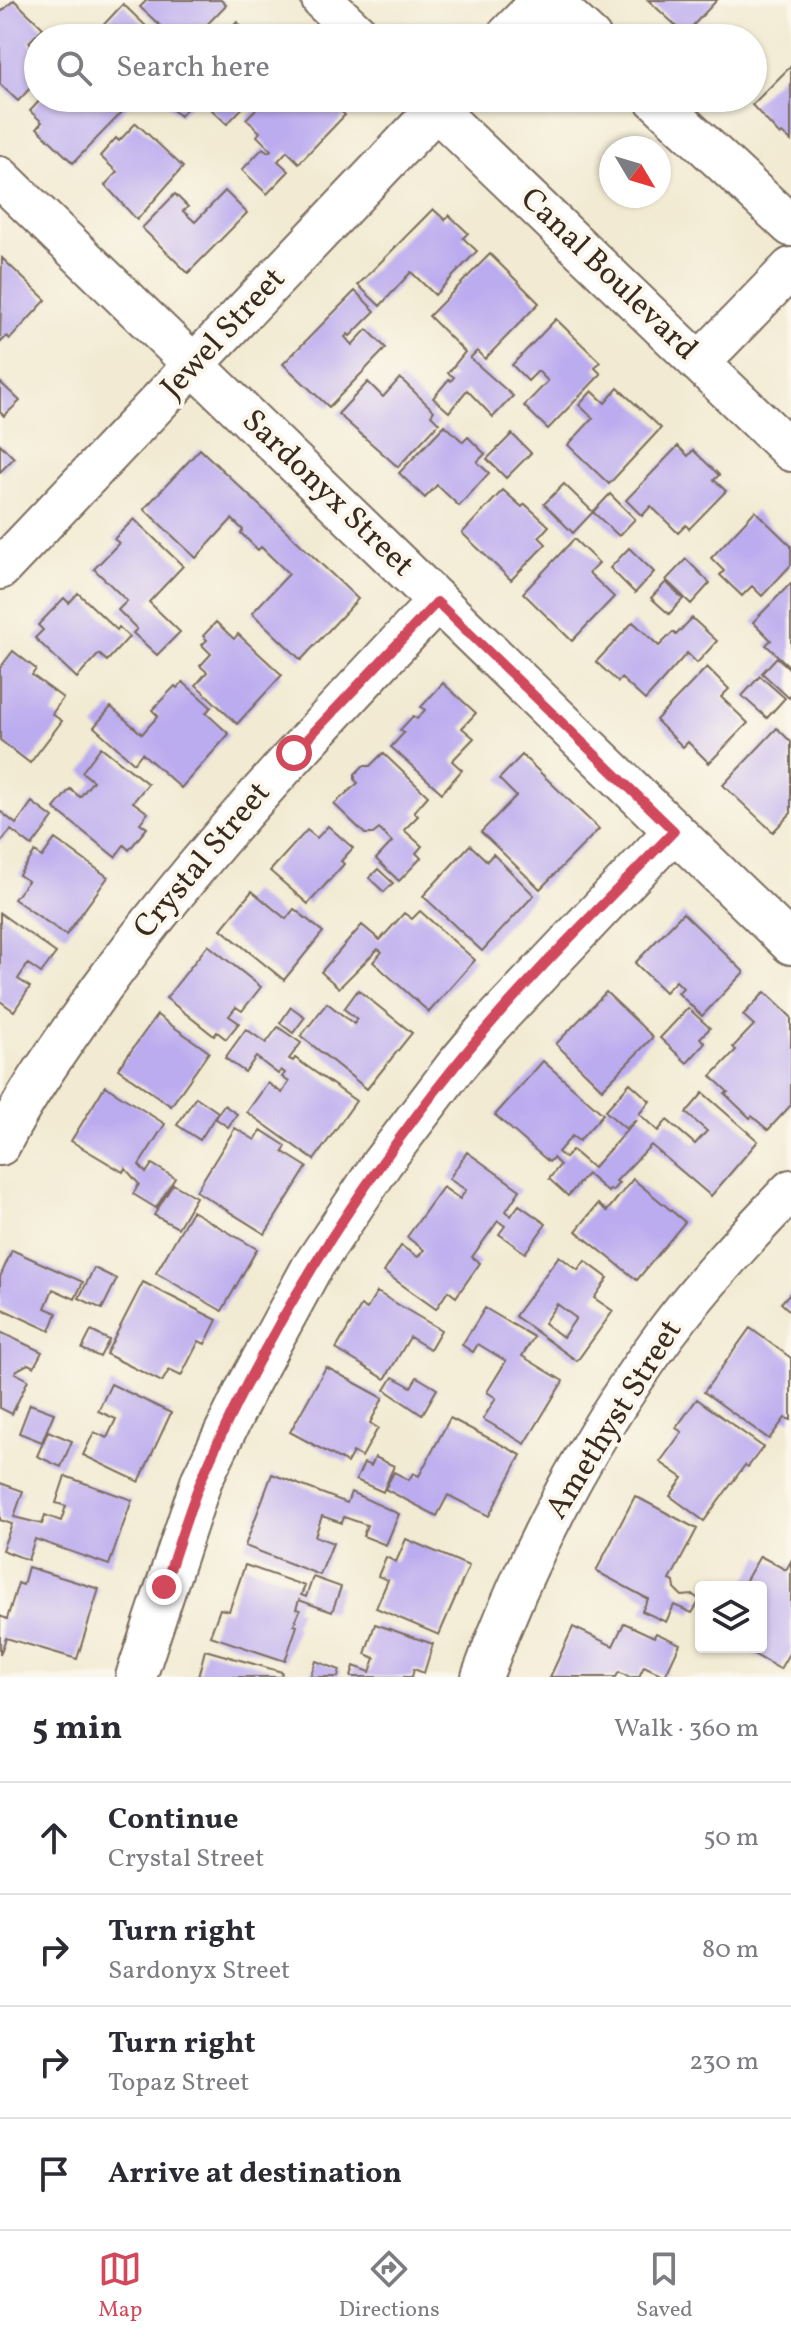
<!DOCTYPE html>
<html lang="en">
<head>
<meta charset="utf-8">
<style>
	:root { --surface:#fff; --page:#f2f2f3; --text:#2b2b33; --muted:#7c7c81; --line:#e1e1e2; --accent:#d1495b }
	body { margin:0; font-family:Vollkorn,serif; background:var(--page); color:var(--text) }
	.controls { position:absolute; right:24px; bottom:24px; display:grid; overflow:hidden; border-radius:8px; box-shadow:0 2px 6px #0004 }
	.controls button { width:72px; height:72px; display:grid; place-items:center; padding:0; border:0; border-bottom:2px solid var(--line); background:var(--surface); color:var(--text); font:40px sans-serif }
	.compass { position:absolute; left:599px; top:136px; width:72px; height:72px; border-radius:50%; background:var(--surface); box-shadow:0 2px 6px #0004; rotate:128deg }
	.stop { position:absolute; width:24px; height:24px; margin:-18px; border:6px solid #d1495b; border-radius:50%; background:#fff }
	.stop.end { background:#d1495b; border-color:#fff; box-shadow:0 2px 8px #0008 }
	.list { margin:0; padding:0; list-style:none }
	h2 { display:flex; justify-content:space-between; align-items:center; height:104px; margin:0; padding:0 32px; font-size:34px }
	h2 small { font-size:26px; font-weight:400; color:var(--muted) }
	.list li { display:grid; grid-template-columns:52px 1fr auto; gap:24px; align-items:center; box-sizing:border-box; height:112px; padding:0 32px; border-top:2px solid var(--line) }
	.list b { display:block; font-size:30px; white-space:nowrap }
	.list p { margin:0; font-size:26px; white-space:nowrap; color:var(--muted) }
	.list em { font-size:26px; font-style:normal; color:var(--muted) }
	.icon { flex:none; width:44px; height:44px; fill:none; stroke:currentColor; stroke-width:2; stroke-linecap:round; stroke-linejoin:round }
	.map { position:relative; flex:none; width:791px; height:1677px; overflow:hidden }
	.search { position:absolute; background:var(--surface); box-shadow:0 2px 6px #0004; left:24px; right:24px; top:24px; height:88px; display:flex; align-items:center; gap:20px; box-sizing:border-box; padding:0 28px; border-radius:44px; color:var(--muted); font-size:30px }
	.sheet { height:552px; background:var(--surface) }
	nav { display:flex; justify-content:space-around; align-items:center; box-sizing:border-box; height:112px; border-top:2px solid var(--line); background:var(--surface); font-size:22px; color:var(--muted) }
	nav a { display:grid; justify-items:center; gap:4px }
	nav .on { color:var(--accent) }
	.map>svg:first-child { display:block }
	.building { fill:#bbabef; fill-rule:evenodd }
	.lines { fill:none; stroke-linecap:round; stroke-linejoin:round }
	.minor-casing { stroke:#7b6d5d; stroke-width:44 }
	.minor { stroke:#fff; stroke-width:40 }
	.route { stroke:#d1495b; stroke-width:10 }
	.labels { text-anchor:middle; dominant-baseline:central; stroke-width:8; stroke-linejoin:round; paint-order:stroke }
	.street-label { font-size:32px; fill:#3b2a1e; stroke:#fbf7ec }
</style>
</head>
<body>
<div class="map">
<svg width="791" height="1677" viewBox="0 0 791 1677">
	<rect width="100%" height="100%" fill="#fbf7ec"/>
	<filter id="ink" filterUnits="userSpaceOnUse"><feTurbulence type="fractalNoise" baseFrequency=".0125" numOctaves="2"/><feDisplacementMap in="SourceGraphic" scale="16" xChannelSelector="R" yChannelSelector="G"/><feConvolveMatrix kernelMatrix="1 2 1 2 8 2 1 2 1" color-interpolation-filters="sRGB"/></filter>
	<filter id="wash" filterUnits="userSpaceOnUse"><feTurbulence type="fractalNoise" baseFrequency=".006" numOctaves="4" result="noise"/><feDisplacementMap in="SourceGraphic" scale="32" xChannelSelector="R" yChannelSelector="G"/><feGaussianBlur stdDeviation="1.8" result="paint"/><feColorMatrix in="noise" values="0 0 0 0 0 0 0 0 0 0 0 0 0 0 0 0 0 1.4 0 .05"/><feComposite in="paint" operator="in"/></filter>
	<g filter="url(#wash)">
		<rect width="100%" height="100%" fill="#f2ead2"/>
		<g id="blocks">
			<!-- building -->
			<path class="building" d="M14 0 43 28 29 42 38 51V70L32 76 37 81 18 101 0 84V13Z
				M147 0H221L226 5 194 38H158L165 30 140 7Z
				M648 0H717L685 34Z
				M123 4 148 28 139 38H99L95 34Z
				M237 22 253 38H222Z
				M791 66V141L782 133 780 135 752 105Z
				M42 98H122L129 105 73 163 37 128 42 122 30 111Z
				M159 98H196L180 116Z
				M199 98H252L227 124Z
				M267 98 276 107 285 98H327L345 115 299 163 287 151 278 161 289 171 267 194 242 170 263 148 268 152 271 150 257 136 260 132 246 119Z
				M136 123 183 167 137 220 105 185 117 172 100 156 116 138 119 141Z
				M225 191 247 213 188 273 142 228 175 194 188 207 183 211 195 222Z
				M433 209 445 220 449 215 468 233 463 238 477 251 435 295 411 272 380 306 358 285Z
				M490 254 539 303 485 359 477 351 470 358 513 396 493 417 467 390 449 412 433 398 449 379 451 381 454 377 448 373 465 352 429 316Z
				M2 258 46 300 10 339 7 336 0 343Z
				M355 291 375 311 350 336 348 334 345 337 352 345 367 329 386 348 329 407 283 364Z
				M556 319 600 362 595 368 601 374 548 429 524 406 548 381 538 371 528 381 512 365Z
				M400 378 434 411 431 415 439 423 398 467 338 414 368 382 383 397Z
				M0 382 20 401 4 416 0 412Z
				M618 388 661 428 609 484 568 445 593 418 579 405 592 391 605 403Z
				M445 425 463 442 468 437 485 454 477 462 489 473 459 506 437 485 425 498 399 473Z
				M512 434 531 453 506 478 487 459Z
				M0 444 14 458 0 472Z
				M678 446 688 456 693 450 719 475 714 480 726 491 689 529 686 525 678 533 651 506 642 516 626 500Z
				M200 449 358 599 301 660 252 613 289 574 261 547 258 550 241 533 243 530 232 519 196 558 144 509Z
				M564 484 593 512 573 533 544 504Z
				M503 490 522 507 525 504 549 526 539 537 546 544 511 580 462 533Z
				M610 494 635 519 619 536 593 512Z
				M755 511 791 546V565L762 596 752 586 742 596 720 575 724 571 711 558Z
				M134 519 183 566 149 602 180 632 157 655 133 633 137 629 118 610 127 601 94 569 119 543 114 539Z
				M574 539 599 563 589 573 614 597 572 641 523 593Z
				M629 548 654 572 635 593 610 568Z
				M686 559 710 583 691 604 666 580Z
				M666 582 683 599 669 614 651 598Z
				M791 583V668L766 645 771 640 753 622Z
				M78 593 117 630 119 627 129 637 107 661 99 654 77 678 35 638 43 630 38 625 64 598 69 603Z
				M692 618 717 641 697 663 687 653 645 700 621 678 618 682 596 662 633 622 659 646 673 632 676 635Z
				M216 622 234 639 238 634 282 675 237 724 196 685 207 672 200 666 211 654 202 645 207 640 203 636Z
				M13 651 36 669 32 675 63 698 52 714 62 721 30 763 0 740V668Z
				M777 657 791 670V695L789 698 762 673Z
				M707 667 729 689 721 697 748 723 709 763 688 742 683 747 656 720Z
				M760 676 785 698 767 718 742 696Z
				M183 682 211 707 206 713 229 734 181 788 142 753 134 763 94 727 111 707 142 734 158 716 152 710 175 686 177 688Z
				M443 683 476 713 462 728 474 738 452 761 462 770 442 793 391 747 404 733 400 730 413 716 417 719 425 710 421 707Z
				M777 728 791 742V813L773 832 723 785Z
				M101 747 148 784 133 802 148 813 140 823 147 828 129 850 124 845 115 857 54 808 70 789 80 797 93 781 82 772Z
				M383 753 428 796 414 812 418 816 404 830 422 846 416 853 421 858 399 881 376 859 392 842 379 829 373 834H365L334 804 358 783 355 780V774L363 766H370Z
				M522 755 599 829 540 889 481 832 516 796 499 779Z
				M32 802 53 818 32 846 11 830 0 843V811L16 824Z
				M328 826 353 848 341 861 344 864 308 904 270 871 307 830 317 838Z
				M55 839 108 877 66 935 14 899 28 881 19 875 35 852 42 857Z
				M470 845 487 861 493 854 534 895 482 951 423 896Z
				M378 869 393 883 384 892 369 878Z
				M252 891 286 919 294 909 323 932 284 980 221 929Z
				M420 911 475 960 429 1012 373 962 382 952 378 949 339 988 321 972 362 925 380 940 404 913 412 919Z
				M0 913 56 953 41 973 28 964 18 979 30 987 14 1011 0 1001Z
				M683 913 744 972 702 1016 678 993 683 988 676 981 665 992 635 963Z
				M208 945 261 987 242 1011 236 1007 229 1016 239 1023 226 1039 217 1032 214 1036 166 998Z
				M358 990 412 1033 367 1089 301 1036 327 1003 354 1024 357 1019 344 1009Z
				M606 992 653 1037 602 1089 556 1044Z
				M765 992 791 1017V1105L768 1130 752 1116 750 1118 725 1094 728 1092 711 1076 736 1050 733 1047 754 1025 743 1015Z
				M291 1007 305 1017 293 1033 280 1023Z
				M688 1008 710 1028 700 1038 705 1043 687 1063 660 1038Z
				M157 1015 209 1052 171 1106 118 1069Z
				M278 1027 301 1043 289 1059 293 1061 295 1058 356 1101 314 1160 247 1112 268 1083 282 1093 289 1082 282 1077 285 1073 281 1070 278 1074 256 1057 245 1072 225 1058 246 1029 266 1043Z
				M543 1061 603 1114 579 1141 572 1136 558 1152 565 1158 572 1150 593 1168 636 1120 626 1129 605 1111 630 1083 650 1101 639 1114 658 1131 667 1120 695 1144 707 1131 686 1113 703 1093 758 1141 711 1196 651 1145 616 1181 619 1183 612 1191 610 1189 608 1192 587 1174 568 1196 549 1179 560 1165 553 1158 549 1162 495 1115Z
				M105 1086 165 1124 139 1165 146 1173 152 1164 175 1178 156 1208 133 1194 139 1184 125 1168 123 1172 71 1141Z
				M196 1097 218 1112 200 1140 177 1125Z
				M224 1105 237 1114 228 1127 215 1118Z
				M235 1128 255 1140 261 1130 286 1146 283 1152 307 1167 265 1234 196 1191Z
				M467 1152 520 1190 506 1211 511 1216 519 1205 546 1224 525 1253 499 1234 505 1226 498 1221 472 1257 480 1263 456 1297 448 1291 436 1309 384 1272 401 1246 418 1257 424 1250 407 1237 443 1187 460 1199 466 1190 449 1179Z
				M633 1179 685 1222 637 1280 576 1231 598 1204 607 1211Z
				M173 1184 196 1197 178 1228 154 1215Z
				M192 1211 257 1249 222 1311 156 1273Z
				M12 1250 83 1282 75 1299 53 1289 45 1308 57 1313 50 1331 0 1308V1277Z
				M559 1256 578 1270 585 1261 608 1278 594 1298 613 1311 577 1361 515 1316ZM557 1304 576 1318 563 1337 544 1323Z
				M94 1268 117 1279 102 1309 79 1298Z
				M143 1282 217 1320 205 1344 199 1341 181 1376 169 1370 162 1382 106 1354Z
				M377 1292 441 1330 430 1349 410 1337 385 1379 336 1349 361 1306 367 1309Z
				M791 1292V1312L781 1303Z
				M485 1308 534 1337 522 1356 563 1381 525 1444 483 1419 496 1398 487 1392 506 1361 478 1344 473 1352 462 1345Z
				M750 1328 791 1358V1420L785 1418 769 1439 704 1392Z
				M91 1331 109 1340 100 1357 82 1349Z
				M0 1332 42 1352 34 1367 28 1364 17 1370 15 1373 28 1380 12 1414 0 1408Z
				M326 1367 383 1398 370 1423 378 1428 362 1457 353 1452 347 1463 290 1432Z
				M393 1377 411 1387 417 1377 437 1389 422 1415 385 1390Z
				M111 1384 171 1413 139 1482 83 1455 94 1432 107 1438 116 1419 98 1411Z
				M697 1399 763 1447 748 1467 745 1465 704 1521 670 1496 683 1478 660 1462 682 1432 676 1428Z
				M30 1404 54 1413 42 1442 19 1433Z
				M450 1418 521 1455 489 1516 448 1495 437 1516 385 1489 394 1472 409 1480 413 1473 419 1476Z
				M48 1431 72 1441 61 1467 37 1456Z
				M375 1457 394 1466 383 1492 356 1480 364 1463 371 1466Z
				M272 1474 347 1503 351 1492 399 1514 386 1545 363 1536 367 1525 344 1517 342 1523 322 1516 315 1536 333 1543 320 1575 245 1546Z
				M65 1476 132 1500 109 1565 35 1539 28 1560 2 1550 12 1524 0 1520V1483L23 1491 14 1517 42 1524 45 1515 61 1521 66 1506 56 1503Z
				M635 1496 697 1529 670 1580 674 1582 675 1589 682 1596 693 1595 700 1600 692 1613 674 1605 666 1622 642 1611 648 1599 596 1571Z
				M406 1539 469 1566 439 1635 376 1608 388 1580 378 1576 386 1557 396 1562Z
				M760 1556 786 1570 791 1561V1650L780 1669 741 1647H761V1587H742Z
				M245 1565 305 1586 301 1595 306 1597 313 1577 341 1587 332 1612 299 1600 296 1609 300 1610 294 1625 297 1626 285 1661 210 1636 220 1609 229 1611Z
				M28 1567 99 1589 77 1659 6 1638 0 1655V1616L7 1619 18 1583 23 1585Z
				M624 1623 654 1637 656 1633 680 1644 665 1676 644 1666 639 1677H628L619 1672 616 1677H550L573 1627 613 1646Z
				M375 1624 433 1644 424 1673 414 1669 412 1677H351L354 1666 370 1672 375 1658 365 1654Z
				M205 1650 282 1672 281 1677H198Z
				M316 1661 340 1670 338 1677H310Z"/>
		</g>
	</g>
	<g filter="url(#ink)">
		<use href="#blocks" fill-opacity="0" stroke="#7b6d5d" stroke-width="2"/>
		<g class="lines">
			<!-- minor casing -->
			<g class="minor-casing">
				<path id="minor" d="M322 0 362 38
					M550 0 591 38
					M505 38 542 0
					M424 98 791 451
					M654 98 791 226
					M0 177 791 944
					M699 363 791 268
					M0 569 447 98
					M0 1145C28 1090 66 1038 102 987 203 849 320 726 437 602
					M136 1677 202 1479 246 1389 311 1269 382 1163 455 1067 486 1030 674 831
					M482 1677C526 1556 589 1437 666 1333 704 1282 747 1236 791 1190"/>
			</g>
			<!-- minor -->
			<use href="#minor" class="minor"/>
		</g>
	</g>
	<g class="lines" filter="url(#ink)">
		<!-- route -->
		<path class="route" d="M164 1587C177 1551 187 1514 202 1478 264 1334 357 1188 455 1066 522 983 600 908 674 831L437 602 294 753"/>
	</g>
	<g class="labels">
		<!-- street labels -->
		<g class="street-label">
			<text transform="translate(608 275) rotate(44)">Canal Boulevard</text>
			<text transform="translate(224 334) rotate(-47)">Jewel Street</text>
			<text transform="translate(327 494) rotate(44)">Sardonyx Street</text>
			<text transform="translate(203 861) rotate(-50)">Crystal Street</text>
			<text transform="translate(615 1420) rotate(-58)">Amethyst Street</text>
		</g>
	</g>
</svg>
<div class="controls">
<button><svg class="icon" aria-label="layers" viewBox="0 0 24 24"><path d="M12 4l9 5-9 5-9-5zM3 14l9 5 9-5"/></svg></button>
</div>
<svg class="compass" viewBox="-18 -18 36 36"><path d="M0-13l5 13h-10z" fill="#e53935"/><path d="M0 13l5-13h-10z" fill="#7c7c81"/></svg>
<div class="stop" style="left:294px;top:753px"></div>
<div class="stop end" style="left:164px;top:1587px"></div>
<div class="search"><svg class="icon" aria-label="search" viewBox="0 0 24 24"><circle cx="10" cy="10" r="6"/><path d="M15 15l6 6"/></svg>Search here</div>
</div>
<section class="sheet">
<h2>5 min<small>Walk · 360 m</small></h2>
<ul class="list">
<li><svg class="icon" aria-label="ahead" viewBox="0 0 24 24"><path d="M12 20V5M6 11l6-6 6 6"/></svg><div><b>Continue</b><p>Crystal Street</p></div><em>50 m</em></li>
<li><svg class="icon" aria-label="right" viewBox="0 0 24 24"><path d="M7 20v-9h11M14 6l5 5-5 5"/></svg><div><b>Turn right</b><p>Sardonyx Street</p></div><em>80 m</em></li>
<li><svg class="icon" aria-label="right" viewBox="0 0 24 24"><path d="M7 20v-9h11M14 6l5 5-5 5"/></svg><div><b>Turn right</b><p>Topaz Street</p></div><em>230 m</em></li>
<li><svg class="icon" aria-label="arrive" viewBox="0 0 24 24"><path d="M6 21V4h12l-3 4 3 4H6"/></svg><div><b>Arrive at destination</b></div></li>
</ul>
</section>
<nav>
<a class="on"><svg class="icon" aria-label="map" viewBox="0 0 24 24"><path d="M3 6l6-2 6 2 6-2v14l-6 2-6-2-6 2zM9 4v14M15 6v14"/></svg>Map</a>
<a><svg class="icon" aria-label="directions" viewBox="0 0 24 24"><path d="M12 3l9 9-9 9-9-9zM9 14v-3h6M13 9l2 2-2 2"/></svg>Directions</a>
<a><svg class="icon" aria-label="saved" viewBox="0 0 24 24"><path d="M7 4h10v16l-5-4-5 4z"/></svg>Saved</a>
</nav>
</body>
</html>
